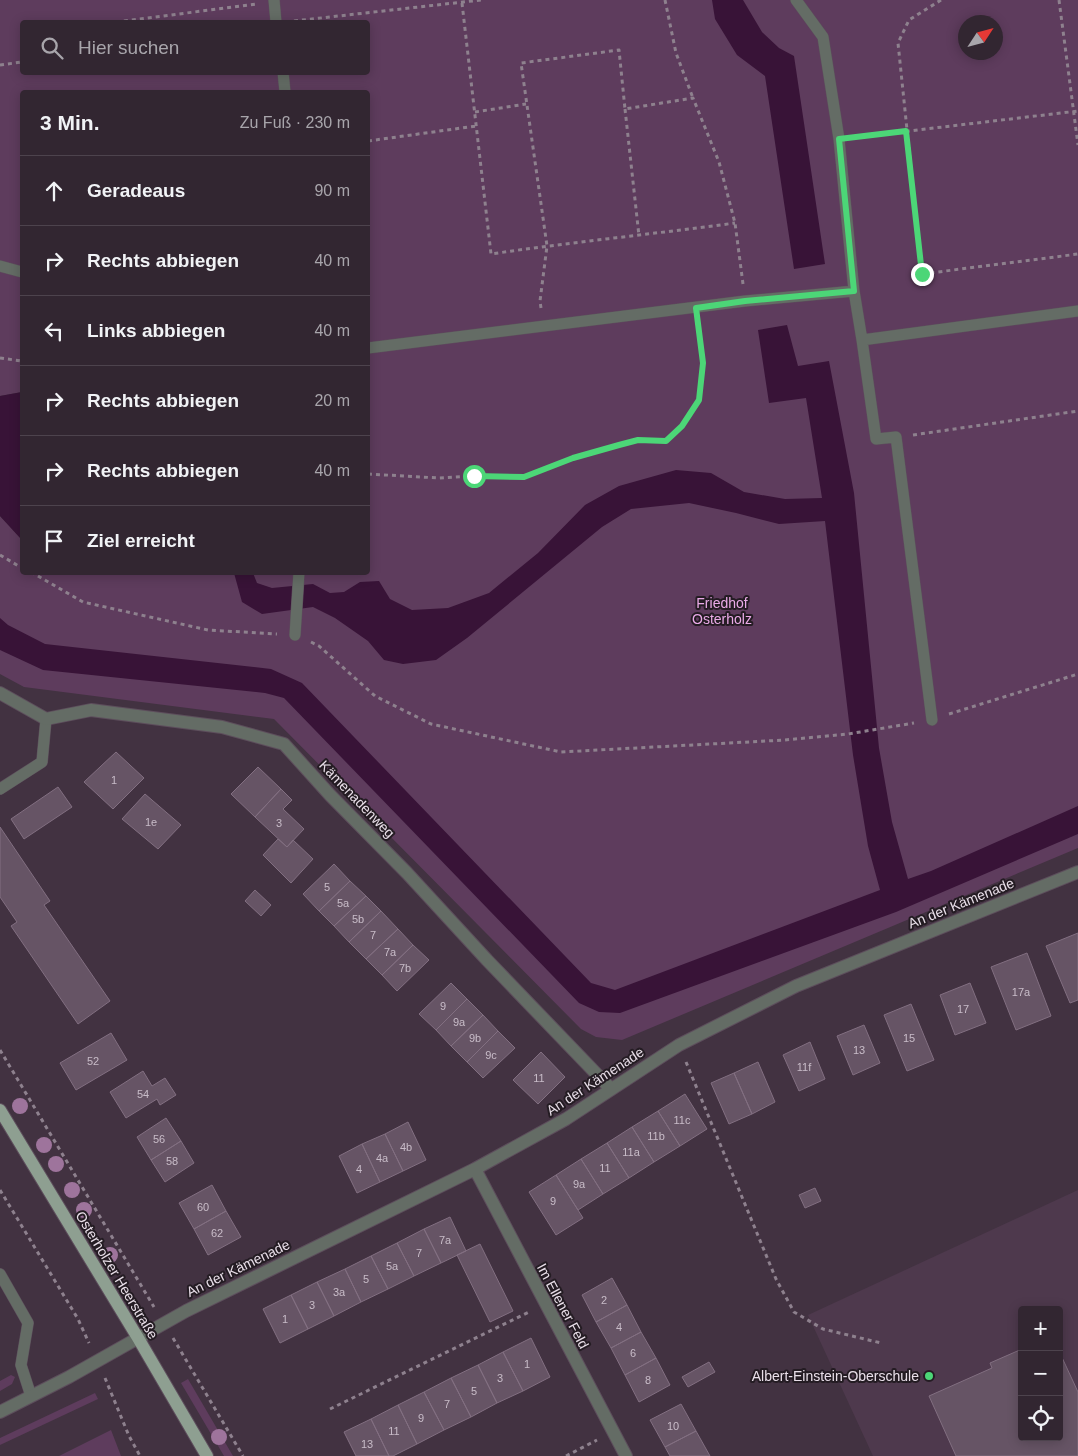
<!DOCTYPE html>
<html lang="de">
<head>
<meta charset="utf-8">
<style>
	:root { --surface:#322631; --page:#3a2e39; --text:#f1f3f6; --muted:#a8a5ab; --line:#4d434d }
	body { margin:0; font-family:Helvetica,sans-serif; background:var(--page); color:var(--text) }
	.controls { position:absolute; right:15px; bottom:15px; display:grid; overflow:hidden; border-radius:5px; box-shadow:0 2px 12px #0003 }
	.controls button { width:45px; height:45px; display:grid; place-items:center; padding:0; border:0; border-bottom:1px solid var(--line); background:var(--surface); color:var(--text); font:25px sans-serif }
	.compass { position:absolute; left:958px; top:15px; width:45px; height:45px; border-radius:50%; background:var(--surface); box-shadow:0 2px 12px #0003; rotate:54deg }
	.stop { position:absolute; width:15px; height:15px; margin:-11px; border:4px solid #4cd677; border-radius:50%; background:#fff }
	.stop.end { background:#4cd677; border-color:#fff; box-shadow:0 1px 5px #0008 }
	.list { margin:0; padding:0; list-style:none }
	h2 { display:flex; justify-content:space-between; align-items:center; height:65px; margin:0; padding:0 20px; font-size:21px }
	h2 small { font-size:16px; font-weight:400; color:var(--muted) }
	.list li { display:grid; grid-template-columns:32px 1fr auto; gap:15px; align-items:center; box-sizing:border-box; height:70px; padding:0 20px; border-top:1px solid var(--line) }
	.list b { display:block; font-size:19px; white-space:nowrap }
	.list em { font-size:16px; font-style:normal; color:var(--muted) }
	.icon { flex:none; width:28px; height:28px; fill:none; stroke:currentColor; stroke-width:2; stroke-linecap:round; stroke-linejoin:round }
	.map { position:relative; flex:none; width:1078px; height:1456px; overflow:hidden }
	.search { position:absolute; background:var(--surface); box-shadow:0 2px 12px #0003; left:20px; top:20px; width:350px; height:55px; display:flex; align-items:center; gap:12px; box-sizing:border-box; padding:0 18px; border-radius:5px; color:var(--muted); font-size:19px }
	.panel { position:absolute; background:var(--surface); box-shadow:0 2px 12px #0003; left:20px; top:90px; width:350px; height:485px; border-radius:5px }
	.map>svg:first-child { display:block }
	.built { fill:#4e394d; fill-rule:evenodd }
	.green { fill:#5e3c5d; fill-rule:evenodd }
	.water { fill:#381337 }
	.building { fill:#665465; stroke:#826f81 }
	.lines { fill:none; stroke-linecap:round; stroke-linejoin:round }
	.service-casing { stroke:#5d4e5c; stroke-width:12 }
	.minor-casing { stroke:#5d4e5c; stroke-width:14 }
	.primary-casing { stroke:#5d4e5c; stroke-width:14 }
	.path { stroke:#8e818e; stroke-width:3; stroke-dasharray:4 4; stroke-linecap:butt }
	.service { stroke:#646c65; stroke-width:11 }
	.minor { stroke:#646c65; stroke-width:12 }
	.primary { stroke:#8e9f91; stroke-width:12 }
	.tree { fill:#9e749c }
	.route { stroke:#4cd677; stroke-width:6 }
	.poi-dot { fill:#4cd677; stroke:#241c23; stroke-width:2 }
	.labels { text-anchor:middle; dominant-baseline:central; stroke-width:4; stroke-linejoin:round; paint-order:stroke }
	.number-label { font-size:11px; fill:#c8bcc8 }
	.park-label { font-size:14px; fill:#eaaae7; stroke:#241c23 }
	.street-label { font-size:14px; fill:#e9dfe9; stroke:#241c23 }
	.poi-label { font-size:14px; fill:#e9dfe9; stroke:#241c23; text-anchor:end }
</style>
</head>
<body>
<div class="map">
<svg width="1078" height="1456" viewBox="0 0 1078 1456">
	<rect width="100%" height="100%" fill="#423241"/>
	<!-- built -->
	<path class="built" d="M1078 1190V1456H873L808 1315ZM1022 1310H1059V1437H1022Z"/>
	<!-- green -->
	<path class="green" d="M0 0H1078V848L622 1040 596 1037 581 1029 274 719 24 687 0 674V516L22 540V572H368V92H22V392L0 396ZM22 22H368V72H22ZM966 22H996V52H966Z
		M11 1375 15 1377 12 1384 0 1391V1381Z
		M188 1379 233 1456H234H224L181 1383Z
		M95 1393 98 1399 0 1445V1438Z
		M111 1430 121 1456H59Z"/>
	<!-- water -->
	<path class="water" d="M712 0H743L762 32 779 48 794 56 825 264 794 269 765 76 737 55 715 19Z
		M787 325 798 366 829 361 854 493 879 748 892 822 908 879 931 871 1078 806V834L896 912 620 1013 599 1012 579 1003 284 698 265 693 43 670 0 650V618L8 625 45 644 271 669 302 683 591 983 615 990 880 890 868 846 853 755 825 521 779 524 736 513 689 503 631 509 602 527 467 638 436 660 403 664 384 660 368 641 335 618 313 607 262 614 242 602 234 573H253L257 583 272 588 313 584 330 593 344 592 360 582 379 581 390 599 412 610 448 608 489 593 538 553 585 505 619 486 676 470 711 473 744 492 785 499 822 498 806 398 769 403 758 330Z
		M22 392V540L0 516V396Z"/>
	<!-- building -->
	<path class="building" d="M116 752 144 778 113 809 84 782Z
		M258 767 281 789 255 817 231 794Z
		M58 787 72 807 24 839 11 819Z
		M281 789 292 800 283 809 304 829 287 847 255 817Z
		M145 794 181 825 158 849 122 819Z
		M0 827 50 901 44 905 110 1001 78 1024 11 926 17 922 0 897Z
		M278 839 287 847 293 840 313 859 291 883 263 855Z
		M334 864 350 881 319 911 303 894Z
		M350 881 366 896 334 926 319 911Z
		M255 890 271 905 261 916 245 901Z
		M366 896 381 911 349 942 334 926Z
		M381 911 398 929 366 959 349 942Z
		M398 929 413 945 382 975 366 959Z
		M1078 933V1000L1070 1003 1046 946Z
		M413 945 429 960 397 991 382 975Z
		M1027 953 1051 1016 1016 1030 991 967Z
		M451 983 467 999 436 1030 419 1014Z
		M970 983 986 1023 955 1035 940 995Z
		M467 999 483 1015 451 1046 436 1030Z
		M911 1004 934 1060 907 1071 884 1015Z
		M483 1015 498 1031 467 1062 451 1046Z
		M864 1025 880 1063 853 1075 837 1036Z
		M498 1031 515 1048 483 1078 467 1062Z
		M111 1033 127 1060 76 1090 60 1063Z
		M810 1042 825 1079 799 1091 783 1055Z
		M541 1052 565 1077 538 1104 513 1080Z
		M758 1062 775 1102 752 1114 734 1073Z
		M143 1071 152 1086 165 1078 176 1095 160 1105 157 1099 126 1118 110 1092Z
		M734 1073 752 1114 729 1124 711 1083Z
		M685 1094 707 1129 680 1146 658 1111Z
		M658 1111 680 1146 654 1162 632 1127Z
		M166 1118 181 1141 151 1160 137 1137Z
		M408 1122 426 1160 403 1171 385 1134Z
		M632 1127 654 1162 629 1178 607 1143Z
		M385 1134 403 1171 380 1182 362 1144Z
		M181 1141 194 1163 165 1182 151 1160Z
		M607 1143 629 1178 603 1194 581 1159Z
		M362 1144 380 1182 357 1193 339 1156Z
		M581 1159 603 1194 578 1210 556 1175Z
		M556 1175 583 1218 556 1235 529 1192Z
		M212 1185 226 1211 194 1229 179 1203Z
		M815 1188 821 1201 805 1208 799 1195Z
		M226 1211 241 1237 208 1255 194 1229Z
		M450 1217 466 1251 441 1263 424 1229Z
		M424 1229 441 1263 414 1276 397 1243Z
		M397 1243 414 1276 388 1289 371 1256Z
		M480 1244 513 1311 490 1322 457 1255Z
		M371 1256 388 1289 361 1302 345 1269Z
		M345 1269 361 1302 334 1316 317 1282Z
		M612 1278 627 1305 596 1322 582 1295Z
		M317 1282 334 1316 308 1329 291 1295Z
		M291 1295 308 1329 280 1343 263 1309Z
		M627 1305 641 1332 611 1348 596 1322Z
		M641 1332 656 1358 625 1375 611 1348Z
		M531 1338 550 1377 523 1391 503 1352Z
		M1022 1349V1437H1059V1351L1078 1392V1456H956L929 1396 992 1368 990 1363Z
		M503 1352 523 1391 497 1403 478 1365Z
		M656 1358 670 1385 639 1402 625 1375Z
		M709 1362 715 1372 688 1387 682 1377Z
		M478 1365 497 1403 471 1417 451 1378Z
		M451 1378 471 1417 444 1430 424 1392Z
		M424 1392 444 1430 417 1444 398 1405Z
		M681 1404 696 1431 665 1447 650 1420Z
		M398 1405 417 1444 393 1456H389L371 1419Z
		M371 1419 389 1456H356L344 1432Z
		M696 1431 710 1456H670L665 1447Z"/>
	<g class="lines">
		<!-- service casing -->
		<g class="service-casing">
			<path id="service" d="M274 0 276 22
				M796 0 823 37 839 139 854 291
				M283 72 285 92
				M0 266 22 272
				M862 340 876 439 896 437 932 720
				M368 348 745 301 854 291 862 340 1078 311
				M295 635 299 572
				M0 789 42 762 46 719
				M0 1274 28 1323 21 1365 31 1396"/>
		</g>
		<!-- minor casing -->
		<g class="minor-casing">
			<path id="minor" d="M0 693 46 719 91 710 222 727 284 744 330 795 407 873 487 960 611 1089
				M475 1169 626 1456
				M0 1412 69 1377 186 1311 475 1169 566 1119 679 1045 796 986 1078 872"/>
		</g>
		<!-- primary casing -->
		<g class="primary-casing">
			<path id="primary" d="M0 1110 138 1338 207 1456"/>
		</g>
		<!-- path -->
		<path class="path" d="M665 0 676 53 693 98
			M941 0 909 20 898 43 922 274 1078 254
			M1059 0 1078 145
			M462 3 491 254C572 242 654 234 735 223
			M294 21 481 0
			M116 22 257 4
			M0 65 22 62
			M625 109 639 236
			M475 112 526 104
			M858 137 1078 111
			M368 141 476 126
			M541 308 540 301 547 246 521 63 619 50 625 109 693 98 719 162 735 223 743 284
			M0 358 22 361
			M913 435 1078 411
			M368 474 439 478 473 476 524 477 573 458 619 445 638 440 666 441 682 426 699 400 703 363 698 324
			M0 555 22 568
			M31 572 83 602 208 630 277 634
			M311 642 319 646 375 696 431 724 561 752 785 740 848 734 914 723
			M949 714 1078 674
			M0 1050 154 1307
			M686 1062 776 1279 794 1312 823 1329 881 1343
			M0 1190 78 1319 89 1343
			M173 1338 243 1456
			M105 1378 129 1436 140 1456
			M330 1409 529 1312
			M566 1456 597 1440"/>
		<!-- service -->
		<use href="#service" class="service"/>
		<!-- minor -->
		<use href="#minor" class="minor"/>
		<!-- primary -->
		<use href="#primary" class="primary"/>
	</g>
	<!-- trees -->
	<g class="tree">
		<circle cx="20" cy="1106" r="8"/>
		<circle cx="44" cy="1145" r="8"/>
		<circle cx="56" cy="1164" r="8"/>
		<circle cx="72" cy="1190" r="8"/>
		<circle cx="84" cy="1210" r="8"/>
		<circle cx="110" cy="1255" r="8"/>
		<circle cx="219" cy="1437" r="8"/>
	</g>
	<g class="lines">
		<!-- route -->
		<path class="route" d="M474 476 524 477 573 458 619 445 638 440 666 441 682 426 699 400 703 363 696 308 745 301 854 291 839 139 906 131 922 274"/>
	</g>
	<!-- markers -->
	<circle class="poi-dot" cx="929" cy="1376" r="5"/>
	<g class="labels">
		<!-- number labels -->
		<g class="number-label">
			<text x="114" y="780">1</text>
			<text x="151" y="822">1e</text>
			<text x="279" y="823">3</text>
			<text x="327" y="887">5</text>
			<text x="343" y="903">5a</text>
			<text x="358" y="919">5b</text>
			<text x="373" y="935">7</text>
			<text x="390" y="952">7a</text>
			<text x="405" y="968">7b</text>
			<text x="1021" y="992">17a</text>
			<text x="443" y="1006">9</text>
			<text x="963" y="1009">17</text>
			<text x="459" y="1022">9a</text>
			<text x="475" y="1038">9b</text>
			<text x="909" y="1038">15</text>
			<text x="859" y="1050">13</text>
			<text x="491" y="1055">9c</text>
			<text x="93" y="1061">52</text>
			<text x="804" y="1067">11f</text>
			<text x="539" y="1078">11</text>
			<text x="143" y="1094">54</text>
			<text x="682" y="1120">11c</text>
			<text x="656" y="1136">11b</text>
			<text x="159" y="1139">56</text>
			<text x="406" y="1147">4b</text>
			<text x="631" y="1152">11a</text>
			<text x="382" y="1158">4a</text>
			<text x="172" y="1161">58</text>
			<text x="605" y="1168">11</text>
			<text x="359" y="1169">4</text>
			<text x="579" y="1184">9a</text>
			<text x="553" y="1201">9</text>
			<text x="203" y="1207">60</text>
			<text x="217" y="1233">62</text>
			<text x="445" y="1240">7a</text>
			<text x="419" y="1253">7</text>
			<text x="392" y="1266">5a</text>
			<text x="366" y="1279">5</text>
			<text x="339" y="1292">3a</text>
			<text x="604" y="1300">2</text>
			<text x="312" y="1305">3</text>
			<text x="285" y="1319">1</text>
			<text x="619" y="1327">4</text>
			<text x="633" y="1353">6</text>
			<text x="527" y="1364">1</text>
			<text x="500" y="1378">3</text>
			<text x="648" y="1380">8</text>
			<text x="474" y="1391">5</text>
			<text x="447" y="1404">7</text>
			<text x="421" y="1418">9</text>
			<text x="673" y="1426">10</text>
			<text x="394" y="1431">11</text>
			<text x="367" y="1444">13</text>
		</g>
		<!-- park labels -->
		<g class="park-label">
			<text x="722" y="603">Friedhof<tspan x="722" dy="16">Osterholz</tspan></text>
		</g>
		<!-- street labels -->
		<g class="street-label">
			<text transform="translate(357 799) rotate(46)">Kämenadenweg</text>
			<text transform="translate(961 903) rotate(-22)">An der Kämenade</text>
			<text transform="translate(595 1081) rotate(-33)">An der Kämenade</text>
			<text transform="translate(238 1268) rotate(-26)">An der Kämenade</text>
			<text transform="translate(117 1275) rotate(59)">Osterholzer Heerstraße</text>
			<text transform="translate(563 1306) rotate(62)">Im Ellener Feld</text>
		</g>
		<!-- poi labels -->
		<g class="poi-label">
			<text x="919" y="1376">Albert-Einstein-Oberschule</text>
		</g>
	</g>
</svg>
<div class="controls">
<button>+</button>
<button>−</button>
<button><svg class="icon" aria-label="locate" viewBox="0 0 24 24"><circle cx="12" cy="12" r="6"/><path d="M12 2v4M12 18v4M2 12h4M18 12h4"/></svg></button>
</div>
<svg class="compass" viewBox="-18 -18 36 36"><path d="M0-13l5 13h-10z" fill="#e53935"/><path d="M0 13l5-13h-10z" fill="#a8a5ab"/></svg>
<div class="stop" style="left:474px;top:476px"></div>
<div class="stop end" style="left:922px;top:274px"></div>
<div class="search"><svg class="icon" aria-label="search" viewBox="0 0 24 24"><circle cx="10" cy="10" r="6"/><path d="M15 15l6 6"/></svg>Hier suchen</div>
<section class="panel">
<h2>3 Min.<small>Zu Fuß · 230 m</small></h2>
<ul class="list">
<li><svg class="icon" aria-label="ahead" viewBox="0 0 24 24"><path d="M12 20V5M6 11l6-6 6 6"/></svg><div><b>Geradeaus</b></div><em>90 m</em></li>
<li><svg class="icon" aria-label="right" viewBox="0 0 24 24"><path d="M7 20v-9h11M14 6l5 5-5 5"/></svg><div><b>Rechts abbiegen</b></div><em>40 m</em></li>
<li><svg class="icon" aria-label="left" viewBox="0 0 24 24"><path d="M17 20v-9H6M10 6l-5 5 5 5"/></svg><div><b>Links abbiegen</b></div><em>40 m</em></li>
<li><svg class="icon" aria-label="right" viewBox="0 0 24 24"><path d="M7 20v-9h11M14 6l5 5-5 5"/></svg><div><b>Rechts abbiegen</b></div><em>20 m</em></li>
<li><svg class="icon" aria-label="right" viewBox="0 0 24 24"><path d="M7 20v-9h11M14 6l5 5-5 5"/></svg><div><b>Rechts abbiegen</b></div><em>40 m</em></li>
<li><svg class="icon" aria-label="arrive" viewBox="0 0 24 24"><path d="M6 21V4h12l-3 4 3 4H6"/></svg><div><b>Ziel erreicht</b></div></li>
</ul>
</section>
</div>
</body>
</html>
